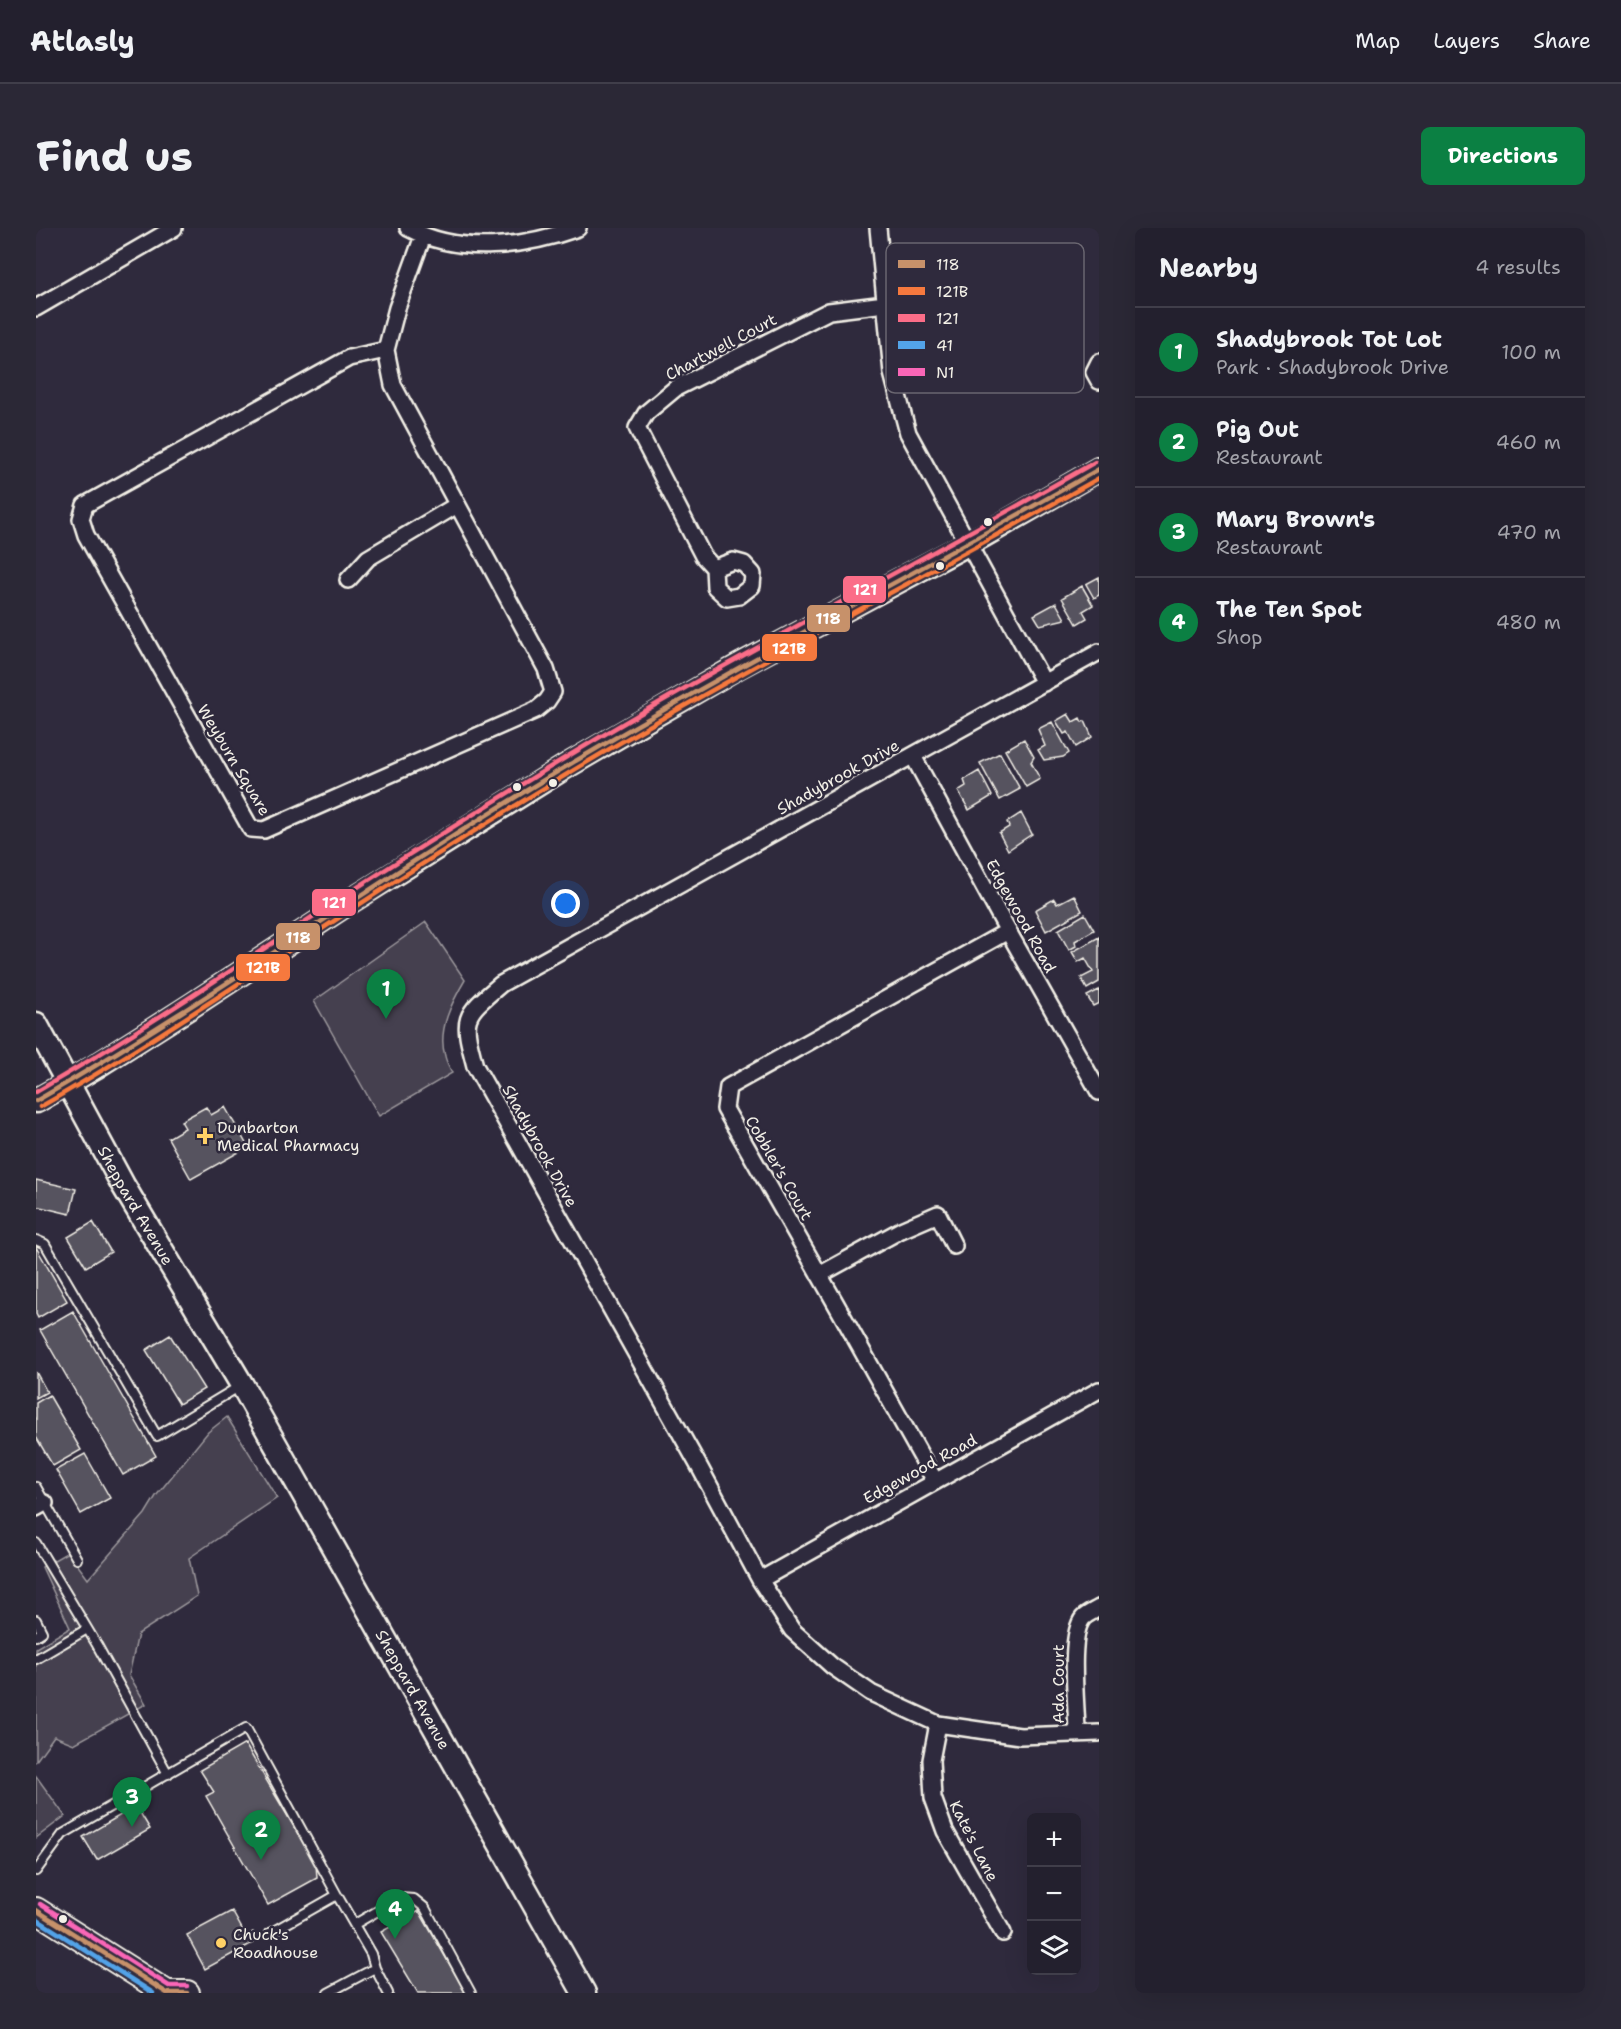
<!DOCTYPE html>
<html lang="en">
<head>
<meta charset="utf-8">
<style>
	:root { --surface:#23202e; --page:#2b2836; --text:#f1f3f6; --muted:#a3a3aa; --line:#403e4a; --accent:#0b8043 }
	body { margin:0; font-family:"Shantell Sans",sans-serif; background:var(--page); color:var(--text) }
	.controls { position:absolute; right:18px; bottom:18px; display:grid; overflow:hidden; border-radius:9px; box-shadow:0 6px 24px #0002 }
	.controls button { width:54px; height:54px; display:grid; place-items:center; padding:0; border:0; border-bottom:2px solid var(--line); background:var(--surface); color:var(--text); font:30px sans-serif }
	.you { position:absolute; left:530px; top:676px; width:21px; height:21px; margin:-15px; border:4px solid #fff; border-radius:50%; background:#1a73e8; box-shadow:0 0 0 9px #1a73e833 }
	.badge { display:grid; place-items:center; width:39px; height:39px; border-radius:50%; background:var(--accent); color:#fff; font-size:20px; font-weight:700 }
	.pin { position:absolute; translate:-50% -50px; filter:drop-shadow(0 2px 3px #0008) }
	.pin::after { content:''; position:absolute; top:32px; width:21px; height:18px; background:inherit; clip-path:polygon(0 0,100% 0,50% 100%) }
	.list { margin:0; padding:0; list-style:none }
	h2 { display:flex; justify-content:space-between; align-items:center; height:78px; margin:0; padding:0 24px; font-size:26px }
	h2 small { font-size:20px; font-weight:400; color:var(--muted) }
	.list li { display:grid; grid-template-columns:39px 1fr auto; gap:18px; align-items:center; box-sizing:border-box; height:90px; padding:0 24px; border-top:2px solid var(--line) }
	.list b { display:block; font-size:22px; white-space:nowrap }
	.list p { margin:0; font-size:20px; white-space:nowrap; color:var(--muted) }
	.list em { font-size:20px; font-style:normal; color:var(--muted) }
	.icon { flex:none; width:33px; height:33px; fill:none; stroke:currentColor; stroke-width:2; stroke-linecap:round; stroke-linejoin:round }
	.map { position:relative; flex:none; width:1063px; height:1765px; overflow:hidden; border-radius:9px }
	header { display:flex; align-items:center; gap:36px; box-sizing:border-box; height:84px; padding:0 30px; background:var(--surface); border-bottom:2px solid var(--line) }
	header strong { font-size:28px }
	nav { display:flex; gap:33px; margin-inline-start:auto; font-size:21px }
	.intro { display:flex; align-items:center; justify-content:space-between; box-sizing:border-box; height:144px; padding:0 36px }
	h1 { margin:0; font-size:42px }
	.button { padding:15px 27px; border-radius:9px; background:var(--accent); color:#fff; font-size:21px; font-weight:700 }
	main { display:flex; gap:36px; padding:0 36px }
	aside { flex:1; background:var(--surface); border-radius:9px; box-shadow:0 6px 24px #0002 }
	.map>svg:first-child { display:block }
	.green { fill:#454050; stroke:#9c989c; stroke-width:1.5 }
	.building { fill:#56525f; stroke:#f4f1e8; stroke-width:1.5 }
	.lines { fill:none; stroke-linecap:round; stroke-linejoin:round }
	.lane-casing { stroke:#f4f1e8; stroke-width:12 }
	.street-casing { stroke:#f4f1e8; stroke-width:20 }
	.secondary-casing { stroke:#f4f1e8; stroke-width:27 }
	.primary-casing { stroke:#f4f1e8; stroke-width:28 }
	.lane { stroke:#2f2a3d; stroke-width:8 }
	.street { stroke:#2f2a3d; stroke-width:15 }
	.secondary { stroke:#2f2a3d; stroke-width:22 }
	.primary { stroke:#2f2a3d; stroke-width:24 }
	.bus-1-casing { stroke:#2f2a3d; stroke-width:9 }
	.bus-2-casing { stroke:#2f2a3d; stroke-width:9 }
	.bus-3-casing { stroke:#2f2a3d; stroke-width:9 }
	.bus-4-casing { stroke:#2f2a3d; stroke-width:9 }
	.bus-5-casing { stroke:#2f2a3d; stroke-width:9 }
	.bus-1 { stroke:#c7916a; stroke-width:4.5 }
	.bus-2 { stroke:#f6793e; stroke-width:4.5 }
	.bus-3 { stroke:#fb6d88; stroke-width:4.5 }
	.bus-4 { stroke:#53a3e8; stroke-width:4.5 }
	.bus-5 { stroke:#fa66b7; stroke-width:4.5 }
	.bus-dot { fill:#f4f1e8; stroke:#2f2a3d; stroke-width:2 }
	.poi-dot { fill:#ffd166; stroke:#2f2a3d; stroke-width:2 }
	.labels { text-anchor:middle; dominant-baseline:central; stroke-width:5; stroke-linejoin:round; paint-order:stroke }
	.street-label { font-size:16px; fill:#f4f1e8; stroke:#2f2a3d }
	.poi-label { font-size:16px; fill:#f4f1e8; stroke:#2f2a3d; text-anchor:start }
	.key { fill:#2f2a3d; stroke:#6a6670; stroke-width:1.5 }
	.key-label { font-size:16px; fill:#f4f1e8 }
	.line-badge { stroke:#2f2a3d; stroke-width:2 }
	.badge-label { font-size:16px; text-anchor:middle; font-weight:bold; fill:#fff }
</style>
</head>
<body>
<header>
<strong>Atlasly</strong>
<nav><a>Map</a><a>Layers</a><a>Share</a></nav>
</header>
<div class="intro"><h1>Find us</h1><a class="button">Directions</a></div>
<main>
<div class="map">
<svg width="1063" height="1765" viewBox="0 0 1063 1765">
	<rect width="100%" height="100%" fill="#2f2a3d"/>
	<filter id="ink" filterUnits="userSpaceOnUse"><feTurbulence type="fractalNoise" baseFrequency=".0167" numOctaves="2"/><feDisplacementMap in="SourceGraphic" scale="12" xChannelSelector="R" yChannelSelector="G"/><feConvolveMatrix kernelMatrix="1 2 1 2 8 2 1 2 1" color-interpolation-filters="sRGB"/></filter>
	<g filter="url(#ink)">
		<!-- green -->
		<path class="green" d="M390 694 429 752C416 774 401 802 409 828 410 834 414 840 416 845L343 888 278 773Z
			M191 1189 241 1270 153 1330 161 1368 102 1406 93 1447 110 1476 38 1516 18 1508 0 1533V1420L34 1400 6 1339 32 1324 52 1351 109 1286 120 1268 172 1204Z
			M0 1548 29 1588 0 1610Z"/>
		<!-- building -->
		<path class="building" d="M1063 349V367L1058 370 1050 356Z
			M1046 358 1057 377 1047 383 1051 390 1041 396 1026 370Z
			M1020 375 1029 391 1004 397 998 387Z
			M1032 486 1037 494 1044 490 1046 494 1049 493 1056 509 1040 519 1032 504 1028 506 1020 493Z
			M1016 494 1033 525 1027 529 1008 532 1002 522 1009 518 1002 501Z
			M988 511 998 529 995 534 1004 551 990 559 969 522Z
			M964 525 984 561 964 572 944 535Z
			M943 543 956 568 933 582 922 563 930 558 928 552Z
			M985 585 996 606 972 622 963 605 973 599 971 594Z
			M1038 667 1046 683 1010 703 999 682 1018 671 1021 676Z
			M1049 686 1058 702 1039 713 1040 718 1033 722 1022 702Z
			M1063 709V754L1051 761 1045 750 1057 744 1049 730 1042 734 1036 724Z
			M1063 762V775L1057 778 1051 768Z
			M170 879 175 887 189 879 212 919 155 951 132 910 149 900 145 893Z
			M0 952 40 961 34 986 0 978Z
			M57 994 75 1024 50 1039 32 1009Z
			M0 1019 31 1073 2 1090 0 1086Z
			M37 1083 120 1228 87 1247 4 1102Z
			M134 1107 168 1161 143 1176 110 1122Z
			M0 1144 11 1164 0 1170Z
			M13 1167 45 1222 17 1238 0 1209V1175Z
			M49 1226 74 1270 45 1286 20 1242Z
			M209 1516 280 1636 281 1650 232 1677 170 1568 178 1564 164 1542Z
			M100 1578 114 1601 61 1632 47 1609Z
			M196 1683 210 1708 217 1704 222 1712 169 1741 151 1707Z
			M383 1683 430 1765H382L345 1704Z"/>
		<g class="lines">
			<!-- lane casing -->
			<g class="lane-casing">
				<path id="lane" d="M0 1012 9 1016 121 1208 204 1158
					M0 1259 41 1331
					M0 1315 61 1417 132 1546
					M0 1392 6 1404 0 1408
					M0 1431 51 1401
					M0 1643 27 1606 210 1500 301 1667 234 1705
					M301 1667 335 1726 339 1740
					M319 1696 364 1670 378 1671 389 1680 435 1765
					M292 1765 339 1740 352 1765"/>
			</g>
			<!-- street casing -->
			<g class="street-casing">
				<path id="street" d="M372 0C424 28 488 19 542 0
					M842 0 856 145 872 205 1008 455
					M0 80 138 0
					M350 122 313 130 49 277 45 291 50 307 215 601 228 602 500 482 511 473 517 464 510 441 357 157 350 122 361 80 387 8
					M1063 134 1058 144 1063 153
					M678 340 697 333 708 336 717 346 716 358 703 368 691 370 679 359 678 340 667 328 601 200 610 185 640 160 793 83 849 76
					M312 352 332 330 421 277
					M1063 424 465 756C426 789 426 789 439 838L664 1240 724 1352 756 1402 796 1438 835 1465 902 1496 984 1508 1063 1505
					M877 528 968 696 1063 864
					M783 1047 865 1002 902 986 918 1018
					M899 1253 800 1076 689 881 692 859 972 703
					M0 1280 9 1275
					M724 1352 1063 1162
					M902 1496 895 1532 897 1570 909 1603 967 1705
					M1041 1505C1041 1479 1032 1408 1047 1390 1051 1386 1058 1383 1063 1380"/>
			</g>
			<!-- secondary casing -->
			<g class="secondary-casing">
				<g id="secondary">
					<path id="s1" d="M0 796 87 957 206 1157 548 1765"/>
					<path d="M0 873 59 839 155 778 315 673 529 539 703 438 948 307 1063 241"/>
				</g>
			</g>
			<!-- primary casing -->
			<g class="primary-casing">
				<path id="primary" d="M0 1682 131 1765H151"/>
			</g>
			<!-- lane -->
			<use href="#lane" class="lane"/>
			<!-- street -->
			<use href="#street" class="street"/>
			<!-- secondary -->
			<use href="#secondary" class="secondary"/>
			<!-- primary -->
			<use href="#primary" class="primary"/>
			<!-- bus-1 casing -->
			<g class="bus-1-casing">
				<path id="bus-1" d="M0 873C181 768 351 645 531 538 706 434 887 342 1063 241
					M0 1682 131 1765H151"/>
			</g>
			<!-- bus-2 casing -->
			<g class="bus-2-casing">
				<path id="bus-2" d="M4 879C111 818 213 748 318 680 389 634 460 589 533 545 706 441 887 350 1063 250"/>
			</g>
			<!-- bus-3 casing -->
			<g class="bus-3-casing">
				<path id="bus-3" d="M0 864C106 803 206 735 308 668 379 622 452 577 524 533 698 427 882 336 1059 234"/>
			</g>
			<!-- bus-4 casing -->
			<g class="bus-4-casing">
				<path id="bus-4" d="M0 1691 117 1765"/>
			</g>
			<!-- bus-5 casing -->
			<g class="bus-5-casing">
				<path id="bus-5" d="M4 1676 133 1758H151"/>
			</g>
			<!-- bus-1 -->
			<use href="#bus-1" class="bus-1"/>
			<!-- bus-2 -->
			<use href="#bus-2" class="bus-2"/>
			<!-- bus-3 -->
			<use href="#bus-3" class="bus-3"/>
			<!-- bus-4 -->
			<use href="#bus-4" class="bus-4"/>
			<!-- bus-5 -->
			<use href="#bus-5" class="bus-5"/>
		</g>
	</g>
	<!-- markers -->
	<g class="bus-dot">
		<circle cx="952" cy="294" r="5"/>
		<circle cx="904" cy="338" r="5"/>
		<circle cx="517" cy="555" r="5"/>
		<circle cx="481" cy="559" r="5"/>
		<circle cx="27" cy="1691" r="5"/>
	</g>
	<g class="poi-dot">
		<path d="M166 899h6v6h6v6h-6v6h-6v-6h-6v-6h6z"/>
		<circle cx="185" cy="1715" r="6"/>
	</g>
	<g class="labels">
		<!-- street labels -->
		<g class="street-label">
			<text transform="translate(685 119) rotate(-28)">Chartwell Court</text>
			<text transform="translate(198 532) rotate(59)">Weyburn Square</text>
			<text transform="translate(802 549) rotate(-29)">Shadybrook Drive</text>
			<text transform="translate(985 688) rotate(61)">Edgewood Road</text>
			<text transform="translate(504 918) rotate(61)">Shadybrook Drive</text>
			<text transform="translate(743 940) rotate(60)">Cobbler's Court</text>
			<text stroke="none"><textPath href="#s1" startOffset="207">Sheppard Avenue</textPath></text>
			<text transform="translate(884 1241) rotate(-29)">Edgewood Road</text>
			<text transform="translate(1022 1456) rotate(-90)">Ada Court</text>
			<text stroke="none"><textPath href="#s1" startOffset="765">Sheppard Avenue</textPath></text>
			<text transform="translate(938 1613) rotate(63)">Kate's Lane</text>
		</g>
		<!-- poi labels -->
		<g class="poi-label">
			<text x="181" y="899">Dunbarton<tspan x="181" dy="18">Medical Pharmacy</tspan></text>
			<text x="197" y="1706">Chuck's<tspan x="197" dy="18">Roadhouse</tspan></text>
		</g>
	</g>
	<!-- legend -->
	<rect x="850" y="15" width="198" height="150" rx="9" class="key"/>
	<rect x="862" y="32" width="27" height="8" fill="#c7916a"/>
	<rect x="862" y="59" width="27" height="8" fill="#f6793e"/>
	<rect x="862" y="86" width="27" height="8" fill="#fb6d88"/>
	<rect x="862" y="113" width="27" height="8" fill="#53a3e8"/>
	<rect x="862" y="140" width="27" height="8" fill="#fa66b7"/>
	<g class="key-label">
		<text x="900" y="42">118</text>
		<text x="900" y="69">121B</text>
		<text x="900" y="96">121</text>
		<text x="900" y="123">41</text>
		<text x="900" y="150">N1</text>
	</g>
	<g class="line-badge">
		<rect x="806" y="347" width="45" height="29" rx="6" fill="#fb6d88"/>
		<rect x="770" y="376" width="45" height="29" rx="6" fill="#c7916a"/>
		<rect x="725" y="405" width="57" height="29" rx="6" fill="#f6793e"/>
		<rect x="275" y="660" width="46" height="29" rx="6" fill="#fb6d88"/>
		<rect x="239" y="694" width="46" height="29" rx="6" fill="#c7916a"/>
		<rect x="199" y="725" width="56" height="29" rx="6" fill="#f6793e"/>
	</g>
	<g class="badge-label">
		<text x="829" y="367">121</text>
		<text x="792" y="396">118</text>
		<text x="753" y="426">121B</text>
		<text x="298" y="680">121</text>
		<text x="262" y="715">118</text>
		<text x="227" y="745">121B</text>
	</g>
</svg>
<div class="controls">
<button>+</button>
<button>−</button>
<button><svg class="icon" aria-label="layers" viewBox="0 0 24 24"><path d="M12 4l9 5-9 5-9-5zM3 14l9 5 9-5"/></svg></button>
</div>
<div class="you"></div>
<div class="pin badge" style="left:350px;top:791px">1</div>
<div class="pin badge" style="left:225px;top:1632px">2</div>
<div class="pin badge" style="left:96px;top:1599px">3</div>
<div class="pin badge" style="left:359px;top:1711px">4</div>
</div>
<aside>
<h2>Nearby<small>4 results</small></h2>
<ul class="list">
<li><span class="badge">1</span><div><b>Shadybrook Tot Lot</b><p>Park · Shadybrook Drive</p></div><em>100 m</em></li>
<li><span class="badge">2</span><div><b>Pig Out</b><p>Restaurant</p></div><em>460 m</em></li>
<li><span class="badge">3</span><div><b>Mary Brown's</b><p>Restaurant</p></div><em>470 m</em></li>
<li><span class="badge">4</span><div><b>The Ten Spot</b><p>Shop</p></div><em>480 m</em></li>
</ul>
</aside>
</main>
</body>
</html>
